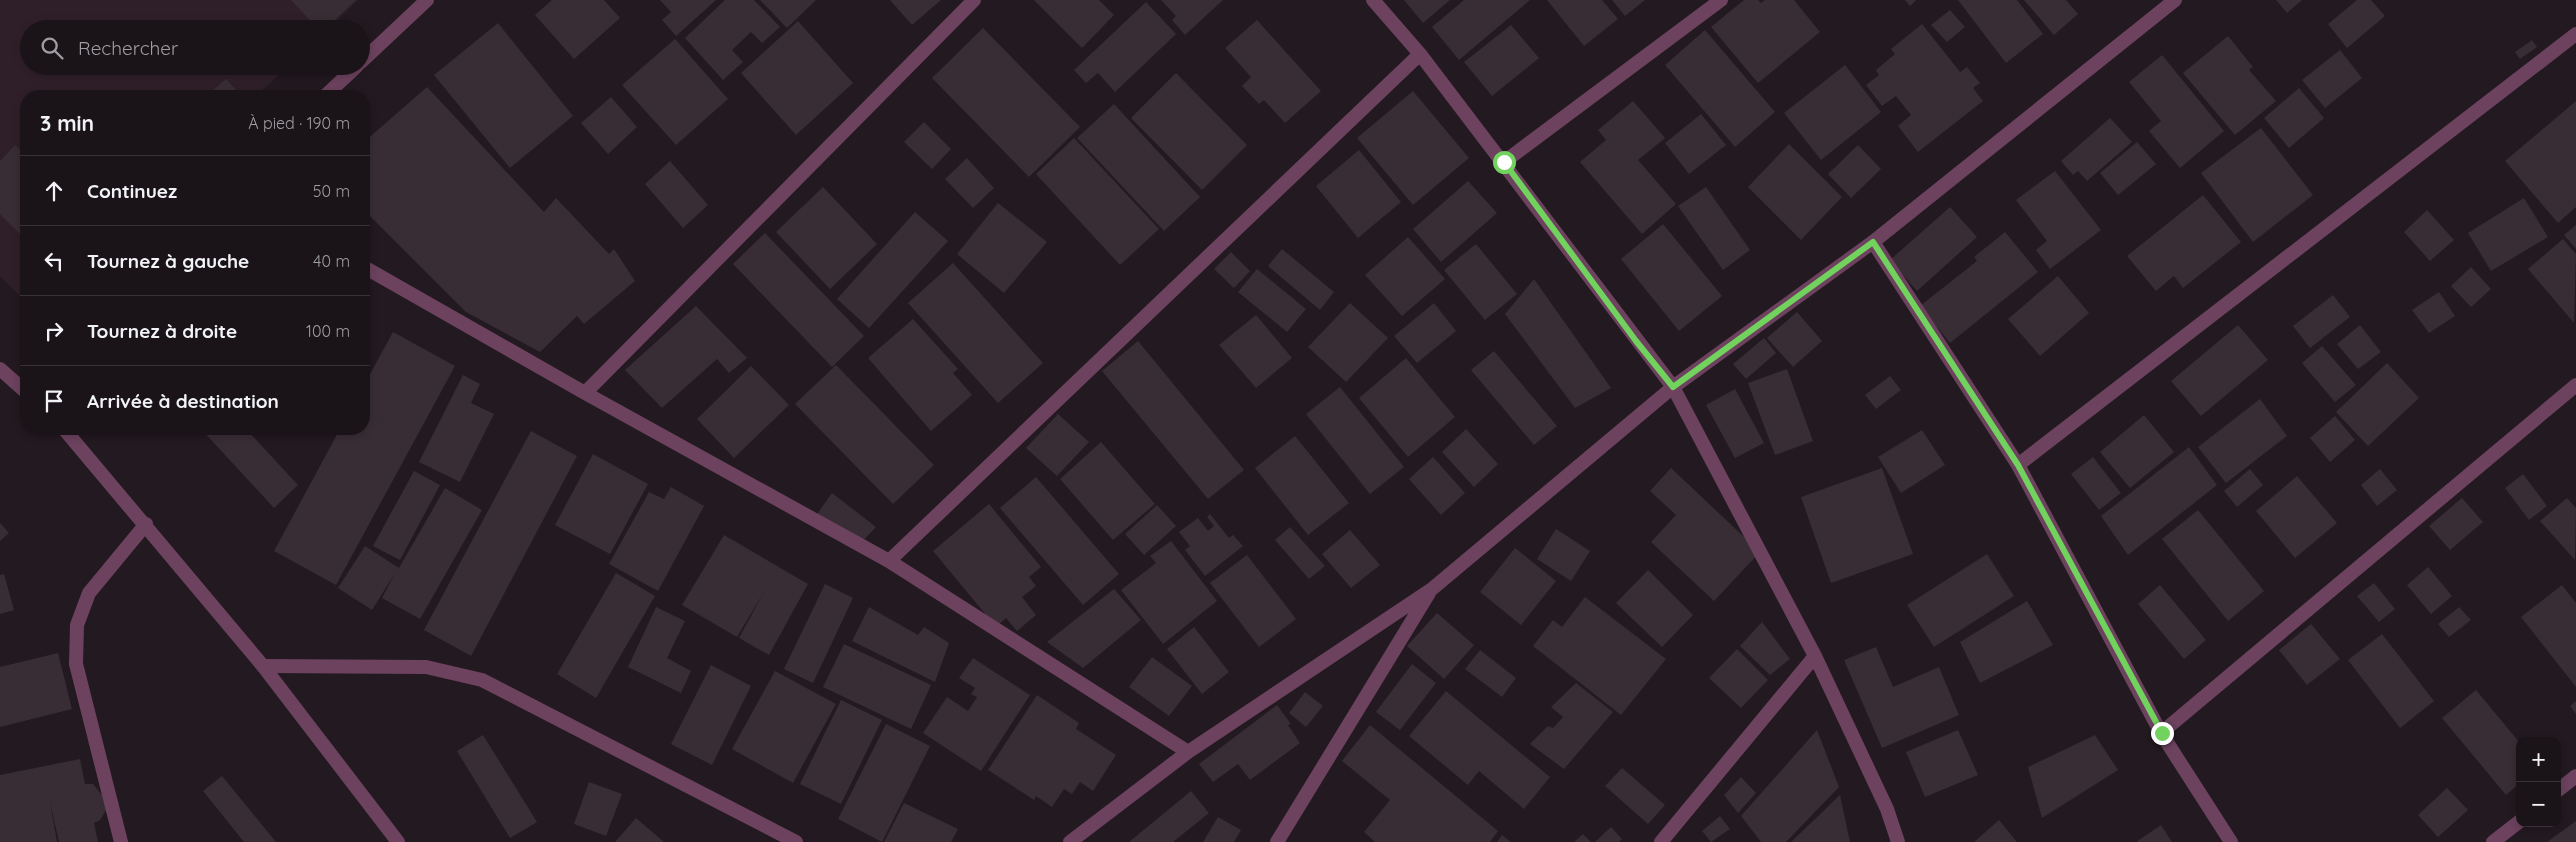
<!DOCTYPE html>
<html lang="fr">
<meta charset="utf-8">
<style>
body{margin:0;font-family:Quicksand,sans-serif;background:#231c21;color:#f1f3f6}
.controls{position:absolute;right:15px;bottom:15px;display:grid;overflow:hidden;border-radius:10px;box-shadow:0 2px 8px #0003}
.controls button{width:45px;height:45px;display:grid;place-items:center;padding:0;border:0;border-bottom:1px solid #383237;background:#1a1318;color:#f1f3f6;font:25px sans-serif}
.stop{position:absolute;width:15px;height:15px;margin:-11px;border:4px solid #71d35e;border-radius:50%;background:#fff}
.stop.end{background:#71d35e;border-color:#fff;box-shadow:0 1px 5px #0008}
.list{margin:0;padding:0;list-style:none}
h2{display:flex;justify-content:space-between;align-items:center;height:65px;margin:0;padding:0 20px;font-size:21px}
h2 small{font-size:16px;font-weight:400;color:#9f9ea2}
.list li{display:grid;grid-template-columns:32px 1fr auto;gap:15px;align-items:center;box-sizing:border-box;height:70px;padding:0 20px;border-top:1px solid #383237}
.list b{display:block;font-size:19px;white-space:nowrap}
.list em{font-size:16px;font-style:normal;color:#9f9ea2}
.icon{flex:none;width:28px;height:28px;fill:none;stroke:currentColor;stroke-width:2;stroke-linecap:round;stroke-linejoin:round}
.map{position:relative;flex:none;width:2576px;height:842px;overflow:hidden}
.search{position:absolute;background:#1a1318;box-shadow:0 2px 8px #0003;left:20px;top:20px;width:350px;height:55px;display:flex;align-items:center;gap:12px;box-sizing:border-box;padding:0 18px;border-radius:28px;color:#9f9ea2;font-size:19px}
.panel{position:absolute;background:#1a1318;box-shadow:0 2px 8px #0003;left:20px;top:90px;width:350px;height:345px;border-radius:20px}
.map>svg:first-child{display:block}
</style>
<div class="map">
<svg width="2576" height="842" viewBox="0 0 2576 842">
<rect width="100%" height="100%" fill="#231920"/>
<path fill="#2f1f29" d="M0 0H358L328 29H29V66H288L256 96H26V302L0 276Z"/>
<path fill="#382d34" d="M291 0H356L325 29H318Z
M552 0H604L620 18 574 59 535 15Z
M660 0H716L676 36 662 20 671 12Z
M725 0H754L780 27 762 43 751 32 732 50 743 62 723 80 685 38Z
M760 0H816L787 28Z
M890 0H941L912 25Z
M1034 0H1099L1114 15 1082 48Z
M1161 0H1223L1185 35 1172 20 1176 16Z
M1404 0H1450L1423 23Z
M1464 0H1530L1459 60 1432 27Z
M1547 0H1602L1618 19 1584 46Z
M1612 0H1645L1625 16Z
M1744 0H1758L1761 3 1765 0H1794L1820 32 1758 83 1711 27Z
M1905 0H1916L1910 6Z
M1958 0H2017L2043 34 2006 63Z
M2024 0H2066L2078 14 2054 35Z
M2276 0H2302L2287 13Z
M2357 0H2371L2385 16 2347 48 2328 24Z
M1146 2 1176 34 1115 92 1098 73 1086 83 1074 70Z
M1950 10 1965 27 1947 42 1931 25Z
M1257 20 1321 91 1285 123 1264 100 1259 104 1242 86 1251 77 1225 48Z
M798 21 853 83 796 135 741 73Z
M498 23 573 116 510 168 434 75Z
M1922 24 1960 72 1967 67 1980 83 1973 88 1983 101 1918 152 1898 126 1911 115 1896 96 1882 106 1866 85 1879 75 1876 70 1895 54 1891 49Z
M1511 25 1539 58 1492 96 1464 62Z
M983 28 1080 127 1029 177 932 78Z
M1705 30 1775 112 1735 147 1665 65Z
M2228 36 2253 67 2249 70 2276 101 2235 135 2183 73Z
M675 39 728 99 676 145 622 85Z
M2532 40 2537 47 2520 59 2515 52Z
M2340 50 2362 78 2325 108 2302 80Z
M2162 55 2224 131 2180 168 2149 131 2161 121 2129 82Z
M1845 65 1881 112 1821 160 1784 113Z
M1176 73 1247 145 1202 190 1131 118Z
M226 79 242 96H206Z
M427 87 544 212 556 198 609 254 614 249 635 281 584 324 577 316 540 352 466 312 364 210V142Z
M2299 88 2324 118 2289 148 2264 118Z
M1413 91 1469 158 1413 205 1357 138Z
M611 97 637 127 608 154 581 123Z
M1633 101 1665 138 1638 160 1676 204 1642 234 1580 162 1606 140 1598 130Z
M2576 101V207L2558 223 2505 161Z
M1114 104 1200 197 1164 231 1077 138Z
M1701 114 1726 145 1689 174 1665 143Z
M2110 118 2132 142 2087 181 2078 171 2073 175 2061 161Z
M924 122 951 149 932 169 904 142Z
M2261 128 2313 195 2253 242 2201 173Z
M1074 138 1159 229 1120 265 1036 174Z
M2137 142 2156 164 2118 195 2100 173Z
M1789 144 1842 197 1801 240 1748 187Z
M15 145 26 155V240L0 214V161Z
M1858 145 1881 169 1851 198 1828 174Z
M1359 150 1401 202 1358 238 1316 186Z
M967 158 994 188 973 208 945 179Z
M670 161 708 205 683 228 645 184Z
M2055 171 2101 230 2050 269 2036 250 2047 241 2016 200Z
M1468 181 1497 213 1441 262 1413 229Z
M823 187 877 244 830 289 776 232Z
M1706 187 1750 250 1723 270 1678 206Z
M2203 195 2241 242 2183 288 2174 276 2156 291 2127 256Z
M2524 198 2548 237 2491 271 2468 233Z
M998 203 1047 242 1004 293 957 254Z
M1950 207 1977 237 1917 291 1890 260Z
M2427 210 2454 240 2430 261 2404 232Z
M915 212 948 241 869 328 837 299Z
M1663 224 1722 296 1679 331 1621 259Z
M2576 225V249L2564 235Z
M2005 232 2038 272 1950 343 1920 306 1977 261 1974 257Z
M765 233 864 336 832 367 733 264Z
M1408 237 1445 279 1402 316 1365 275Z
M2563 239 2576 254 2574 323 2528 269Z
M1476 244 1517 294 1485 320 1444 270Z
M1282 249 1334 292 1320 310 1268 266Z
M1231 252 1250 271 1234 288 1214 269Z
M953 263 1043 363 998 403 908 303Z
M2471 267 2491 289 2471 307 2451 286Z
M1257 269 1306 309 1287 332 1238 292Z
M2058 276 2089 313 2040 356 2008 319Z
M1534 279 1611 388 1575 408 1505 314Z
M2439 292 2455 316 2429 333 2412 310Z
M2333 295 2350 317 2310 348 2293 326Z
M1350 303 1388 338 1346 382 1308 347Z
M1434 303 1456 331 1417 363 1394 336Z
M696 306 747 358 729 373 717 359 662 408 625 370Z
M1797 312 1822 341 1793 367 1767 338Z
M1256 315 1292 358 1256 388 1219 345Z
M913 319 958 369 953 373 972 395 931 431 868 358Z
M2238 325 2268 360 2201 416 2171 381Z
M2360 325 2381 352 2358 369 2337 344Z
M393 332 455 366 336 585 274 551 340 429H364V385Z
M1764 338 1776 353 1746 379 1733 364Z
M1138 341 1244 470 1208 499 1102 371Z
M2322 346 2356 385 2335 402 2302 363Z
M1494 351 1557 426 1534 445 1471 370Z
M1406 358 1455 417 1408 457 1359 398Z
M2387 363 2419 398 2368 446 2336 412Z
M836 365 934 465 893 504 795 404Z
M751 366 789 405 734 458 697 419Z
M1787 369 1813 441 1775 455 1748 383Z
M463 375 480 384 471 403 494 414 460 482 419 462Z
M1890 376 1901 390 1876 409 1865 395Z
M1340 387 1404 467 1370 494 1306 414Z
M1735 389 1764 443 1735 458 1706 405Z
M2260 399 2287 436 2226 483 2198 447Z
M1058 414 1089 442 1057 476 1026 448Z
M2144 415 2174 452 2130 488 2100 452Z
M2335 416 2355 440 2330 462 2310 438Z
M201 429H246L298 485 274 508Z
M1466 429 1498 464 1474 487 1442 452Z
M1922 430 1945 465 1901 493 1878 457Z
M531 431 577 456 471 656 424 630Z
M1295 436 1349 503 1308 535 1255 468Z
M1101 442 1155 504 1113 540 1060 479Z
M2189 447 2217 485 2128 555 2101 516Z
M593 454 648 484 610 554 555 525Z
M1433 457 1465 493 1441 515 1409 479Z
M2093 457 2121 493 2099 510 2071 474Z
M1671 468 1760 552 1714 601 1651 542 1676 515 1650 491Z
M1882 468 1913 554 1831 583 1801 497Z
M2250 469 2263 485 2237 507 2224 491Z
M2380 469 2397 490 2377 506 2361 485Z
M414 471 440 485 400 560 373 546Z
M2523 474 2547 506 2529 520 2505 488Z
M2297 476 2337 523 2295 558 2256 511Z
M1036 477 1119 574 1083 605 1000 508Z
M671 487 704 506 658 591 609 564 649 492 664 499Z
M445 488 482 510 420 619 382 598 395 573 372 610 338 588 365 546 399 568Z
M832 493 876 527 861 543 815 517Z
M2462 498 2483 522 2450 550 2429 526Z
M2567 498 2576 508 2575 560 2540 521Z
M989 504 1041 567 1029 577 1036 586 1022 597 1036 615 1017 631 1006 618 996 627 933 551Z
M1157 505 1176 526 1144 555 1125 534Z
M2198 510 2264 591 2228 621 2162 539Z
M1210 514 1229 538 1233 535 1243 546 1205 576 1185 550 1190 546 1179 532 1198 518 1208 531 1214 526 1207 517Z
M0 523 9 533 0 541Z
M1290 527 1325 566 1309 579 1275 540Z
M1556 529 1590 551 1571 581 1537 559Z
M1350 530 1380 565 1351 588 1322 554Z
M724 535 808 584 769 655 739 638 765 590 737 637 682 605Z
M1171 541 1217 601 1163 644 1121 590 1156 563 1150 556Z
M1515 548 1556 581 1521 625 1480 592Z
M1987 554 2014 596 1934 647 1907 605Z
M1247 555 1296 619 1259 647 1210 583Z
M2428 567 2452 596 2431 614 2407 585Z
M1648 570 1693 615 1662 647 1616 603Z
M616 573 655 596 596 698 557 674Z
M4 574 14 610 0 614V575Z
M2374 583 2395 609 2379 622 2357 596Z
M825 584 853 598 813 683 784 669Z
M2160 585 2206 640 2184 659 2138 604Z
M2562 585 2576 603V687L2521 617Z
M1114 589 1141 620 1083 668 1047 642Z
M1585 597 1666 659 1621 715 1533 646 1553 620 1562 627Z
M2027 601 2053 645 1980 683 1960 642Z
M656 607 685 621 667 658 691 671 681 693 628 667Z
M869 607 918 635 924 627 949 643 935 682 852 641Z
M2459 607 2471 620 2449 637 2438 624Z
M1437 613 1474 645 1444 679 1407 646Z
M1762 622 1790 659 1770 675 1740 646Z
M2311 624 2340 659 2307 685 2279 650Z
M1194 627 1229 672 1202 694 1167 649Z
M2382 634 2434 701 2400 728 2348 660Z
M844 644 931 685 911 729 823 687Z
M1876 647 1893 687 1939 667 1959 715 1882 748 1844 660Z
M1737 649 1768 680 1741 708 1709 678Z
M1480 650 1516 678 1502 697 1465 669Z
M58 653 72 709 0 727V667Z
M1152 657 1192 686 1169 716 1129 687Z
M973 658 1030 695 981 771 923 733 947 697 968 711 977 697 971 694 975 688 959 678Z
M1412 664 1436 683 1400 730 1376 712Z
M711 665 751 686 712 765 671 744Z
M775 671 836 704 793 783 732 749Z
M1576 683 1613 712 1564 769 1530 744 1548 726 1553 728 1563 717 1551 707Z
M2476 690 2520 743V783L2506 795 2442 718Z
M1446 691 1550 777 1524 809 1479 771 1468 785 1409 736Z
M1305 692 1323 706 1306 727 1289 713Z
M1037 695 1079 723 1076 729 1116 755 1093 791 1080 782 1072 794 1064 789 1052 807 1036 796 1034 800 988 770Z
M841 700 882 720 841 804 800 784Z
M2576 701V714L2570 706Z
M1277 705 1291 724 1288 725 1300 743 1250 780 1238 764 1213 782 1199 764Z
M886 724 930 746 882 842 838 819Z
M1370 725 1498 831 1490 842H1375L1364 832 1390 800 1342 761Z
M1817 730 1839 787 1786 842H1761L1741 816Z
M1958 730 1978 775 1925 797 1906 752Z
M483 735 537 822 510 838 457 751Z
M2095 735 2118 770 2042 818 2028 767Z
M80 759 85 784H93L106 800V810L100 820 94 823 98 842H59L50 802 57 842H0V775Z
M1622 768 1665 805 1648 824 1605 786Z
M222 776 276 842H244L203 791Z
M1741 777 1756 793 1738 813 1724 795Z
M589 782 622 794 606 836 574 824Z
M2447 788 2468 810 2438 837 2418 815Z
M1191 791 1209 813 1173 842H1129Z
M1840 795 1850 842H1791Z
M904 803 958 829 951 842H884Z
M1720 816 1730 829 1711 842 1702 831Z
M1218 817 1241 830 1234 842H1203Z
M636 818 664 842H615Z
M1999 820 2017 842H1974Z
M2576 821V842H2547Z
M2161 825 2172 842H2136Z
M1611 827 1622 839 1619 842H1595Z
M1583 834 1591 842H1574Z
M1502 835 1511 842H1497Z"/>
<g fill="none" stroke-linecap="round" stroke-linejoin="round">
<path stroke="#6c425e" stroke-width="14" d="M1373 0 1420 54 1673 387 1815 656 1887 809 1898 842
M361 62 427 0
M325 96 357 66
M1504 162 1721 0
M1873 242 2018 465 2161 733 2231 842
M364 267 585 393 889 561 1188 752
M585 393 974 0
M2018 465 2576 34
M889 561 1420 54
M263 666 426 667 482 680 796 842
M2161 733 2576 385
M2557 791 2576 776
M121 842 76 664 77 625 89 593 146 524
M1070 842 1188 752 1432 589 1673 387 1873 242 2175 0
M1277 842 1429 593
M1661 842 1815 656
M2493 842 2520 821"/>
<path stroke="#6c425e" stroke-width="14" d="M0 369 26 392
M64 429 263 666 398 842"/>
</g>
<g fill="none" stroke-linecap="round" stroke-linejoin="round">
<path stroke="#71d35e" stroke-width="6" d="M1504 162 1636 341 1673 387 1873 242 2018 465 2162 733"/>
</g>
</svg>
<div class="controls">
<button>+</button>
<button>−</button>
</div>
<div class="stop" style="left:1504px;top:162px"></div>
<div class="stop end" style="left:2162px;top:733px"></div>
<div class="search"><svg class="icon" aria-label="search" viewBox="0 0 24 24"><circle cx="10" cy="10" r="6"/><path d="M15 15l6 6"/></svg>Rechercher</div>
<section class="panel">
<h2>3 min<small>À pied · 190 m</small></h2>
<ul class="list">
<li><svg class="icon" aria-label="ahead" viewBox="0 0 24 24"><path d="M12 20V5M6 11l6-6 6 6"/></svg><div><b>Continuez</b></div><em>50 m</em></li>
<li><svg class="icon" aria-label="left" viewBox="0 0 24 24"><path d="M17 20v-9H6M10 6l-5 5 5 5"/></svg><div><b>Tournez à gauche</b></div><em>40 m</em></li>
<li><svg class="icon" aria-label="right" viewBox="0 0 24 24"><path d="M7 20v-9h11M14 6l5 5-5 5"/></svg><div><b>Tournez à droite</b></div><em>100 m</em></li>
<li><svg class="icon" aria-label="arrive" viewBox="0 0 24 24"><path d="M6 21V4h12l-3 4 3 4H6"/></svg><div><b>Arrivée à destination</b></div></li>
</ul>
</section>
</div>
